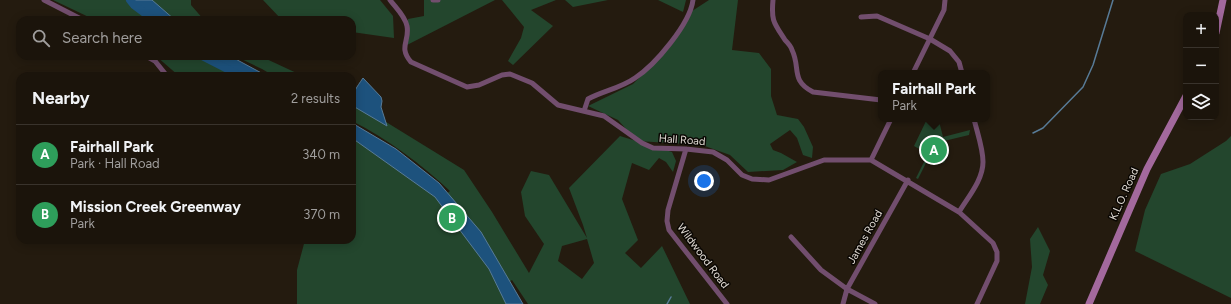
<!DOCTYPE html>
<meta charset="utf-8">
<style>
body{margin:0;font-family:Figtree,sans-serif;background:#241d14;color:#f1f3f6}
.controls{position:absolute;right:12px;top:12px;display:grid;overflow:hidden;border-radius:8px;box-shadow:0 2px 10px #0003}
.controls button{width:36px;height:36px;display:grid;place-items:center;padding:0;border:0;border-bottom:1px solid #39332c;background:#1b140b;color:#f1f3f6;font:20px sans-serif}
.you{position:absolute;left:704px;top:181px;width:14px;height:14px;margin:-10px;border:3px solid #fff;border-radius:50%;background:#1a73e8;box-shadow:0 0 0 6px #1a73e833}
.badge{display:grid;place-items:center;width:26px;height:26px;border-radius:50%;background:#d49cfb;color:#fff;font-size:13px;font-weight:700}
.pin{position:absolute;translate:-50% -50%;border:2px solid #fff;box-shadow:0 1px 4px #0006}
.popup{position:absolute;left:878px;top:70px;width:112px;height:52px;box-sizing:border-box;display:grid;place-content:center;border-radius:8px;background:#1b140b;filter:drop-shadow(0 1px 3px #0005);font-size:13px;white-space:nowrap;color:#a09e9d}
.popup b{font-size:15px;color:#f1f3f6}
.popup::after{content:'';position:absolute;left:50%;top:100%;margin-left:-8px;border:8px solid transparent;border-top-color:#1b140b}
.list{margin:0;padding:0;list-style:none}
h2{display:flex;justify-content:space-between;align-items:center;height:52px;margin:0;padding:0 16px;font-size:17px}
h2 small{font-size:13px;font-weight:400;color:#a09e9d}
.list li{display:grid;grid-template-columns:26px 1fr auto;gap:12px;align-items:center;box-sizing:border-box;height:60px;padding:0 16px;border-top:1px solid #39332c}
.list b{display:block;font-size:15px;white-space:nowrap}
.list p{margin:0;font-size:13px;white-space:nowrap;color:#a09e9d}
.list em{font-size:13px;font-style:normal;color:#a09e9d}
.icon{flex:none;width:22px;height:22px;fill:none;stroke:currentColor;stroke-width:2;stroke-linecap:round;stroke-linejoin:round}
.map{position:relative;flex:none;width:1231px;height:304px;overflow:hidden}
.search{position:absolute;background:#1b140b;box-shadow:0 2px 10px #0003;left:16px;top:16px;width:340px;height:44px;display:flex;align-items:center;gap:10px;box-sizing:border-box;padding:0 14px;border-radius:12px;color:#a09e9d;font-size:15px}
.panel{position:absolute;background:#1b140b;box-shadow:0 2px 10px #0003;left:16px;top:72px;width:340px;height:172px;border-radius:12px}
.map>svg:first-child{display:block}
</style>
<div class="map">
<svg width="1231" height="304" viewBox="0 0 1231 304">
<rect width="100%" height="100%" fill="#241b0f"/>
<path fill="#23462d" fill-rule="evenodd" d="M53 0H145L170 20H95Z
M151 0H191V5L204 20H174Z
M263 0H380L393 16 394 38 352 32V20H282Z
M424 0H495L407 45 408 19 424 16Z
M502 0H556L531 10 553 26 513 65 508 61 521 38 524 27Z
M565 0H608L573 7Z
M658 0H686L683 12Z
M709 0H738L732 50 759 53 771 69V96L777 115 798 119 804 127 813 147 812 158 803 155 797 138 790 130 770 144 773 150 781 153 797 162 783 170 748 172 730 155 702 145 637 141 618 120 588 106 633 84 672 45 689 13Z
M156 56H224L259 76H179Z
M235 56H260L303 76H274L262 69Z
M352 101 464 170 492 212 529 273 544 244 525 216 521 192 531 171 549 175 587 238 583 225 569 188 620 136 672 152 676 161 673 172 666 162 659 158 649 170 632 163 622 199 638 240 625 253 641 268 662 246 690 304H528L512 280 509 282 520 304H297V270L305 240H352V128L446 194 450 191C421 164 388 139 352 121ZM587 239 594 263 582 279 558 261 562 246Z
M927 119H934L939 121 943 137 970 130 969 135 944 141 948 155 944 163 930 155 918 179 916 178 928 154 914 146Z
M1231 136V298L1135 251 1145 210 1161 174 1190 164 1226 141Z
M1038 227 1050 251 1043 275 1048 285 1040 304H1025L1032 267 1030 239Z"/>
<path fill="#1d527d" stroke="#587b97" d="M131 0H152L175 20H156Z
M207 56H230L267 76H239Z
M363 78 381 97 382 101 381 107 387 126 353 106C350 95 357 87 363 78Z
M352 123 396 149 439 183 481 232 523 304H506L489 269 435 197 352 138Z"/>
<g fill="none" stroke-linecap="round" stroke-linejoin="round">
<path stroke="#587b97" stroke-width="1.5" d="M1033 133 1043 128 1083 87 1093 65 1113 0
M667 304 671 297"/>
<path stroke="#1d527d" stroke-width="8" d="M130 0 134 5 154 20
M202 56 241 76"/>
<path stroke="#724e6e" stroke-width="5" d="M44 0 83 20
M390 0C396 8 405 16 407 26 410 41 398 47 411 62L467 87 479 85 502 75 510 74 532 83 558 105 604 116 642 143 653 148 686 149 713 152 727 160 742 175 752 179 769 180 824 160H871L959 212 993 243 997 252V261L977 304
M433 0H438
M773 0C771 21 774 23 785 40 788 43 791 46 792 50 801 68 790 80 813 92L881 100
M861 17 877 16 930 39 950 51 959 62 962 73
M146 56 155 61 167 76
M913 73 944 10 945 0
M584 111 588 99C603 91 621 88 635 78 655 65 690 24 693 0
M686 149 668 210 667 221 669 230 727 304
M871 160 891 119
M959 212C968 197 983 180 983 162 983 148 977 132 974 119
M791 237 821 270 847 289 875 304
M843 304 847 289 908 180"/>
<path stroke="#a3699d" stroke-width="7" d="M1216 33 1223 0
M1089 304 1147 169 1186 96"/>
</g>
<g text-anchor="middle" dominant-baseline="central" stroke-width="3" stroke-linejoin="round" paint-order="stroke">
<g font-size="11" fill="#e1dbd4" stroke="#0a0703">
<text transform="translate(682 140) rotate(4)">Hall Road</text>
<text transform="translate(1124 194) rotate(-66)">K.L.O. Road</text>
<text transform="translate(865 237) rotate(-61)">James Road</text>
<text transform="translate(703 256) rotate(53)">Wildwood Road</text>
</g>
</g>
</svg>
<div class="controls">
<button>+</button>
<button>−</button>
<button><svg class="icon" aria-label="layers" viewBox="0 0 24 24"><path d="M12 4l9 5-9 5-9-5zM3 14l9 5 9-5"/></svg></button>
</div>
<div class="you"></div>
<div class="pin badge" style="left:934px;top:150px;background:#2e9e5b">A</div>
<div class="popup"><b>Fairhall Park</b>Park</div>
<div class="pin badge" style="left:452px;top:218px;background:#2e9e5b">B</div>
<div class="search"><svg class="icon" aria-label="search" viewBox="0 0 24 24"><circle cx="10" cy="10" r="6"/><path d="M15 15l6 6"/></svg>Search here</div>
<section class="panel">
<h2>Nearby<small>2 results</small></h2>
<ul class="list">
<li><span class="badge" style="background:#2e9e5b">A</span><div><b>Fairhall Park</b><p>Park · Hall Road</p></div><em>340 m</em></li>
<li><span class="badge" style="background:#2e9e5b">B</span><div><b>Mission Creek Greenway</b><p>Park</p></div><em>370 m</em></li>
</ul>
</section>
</div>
